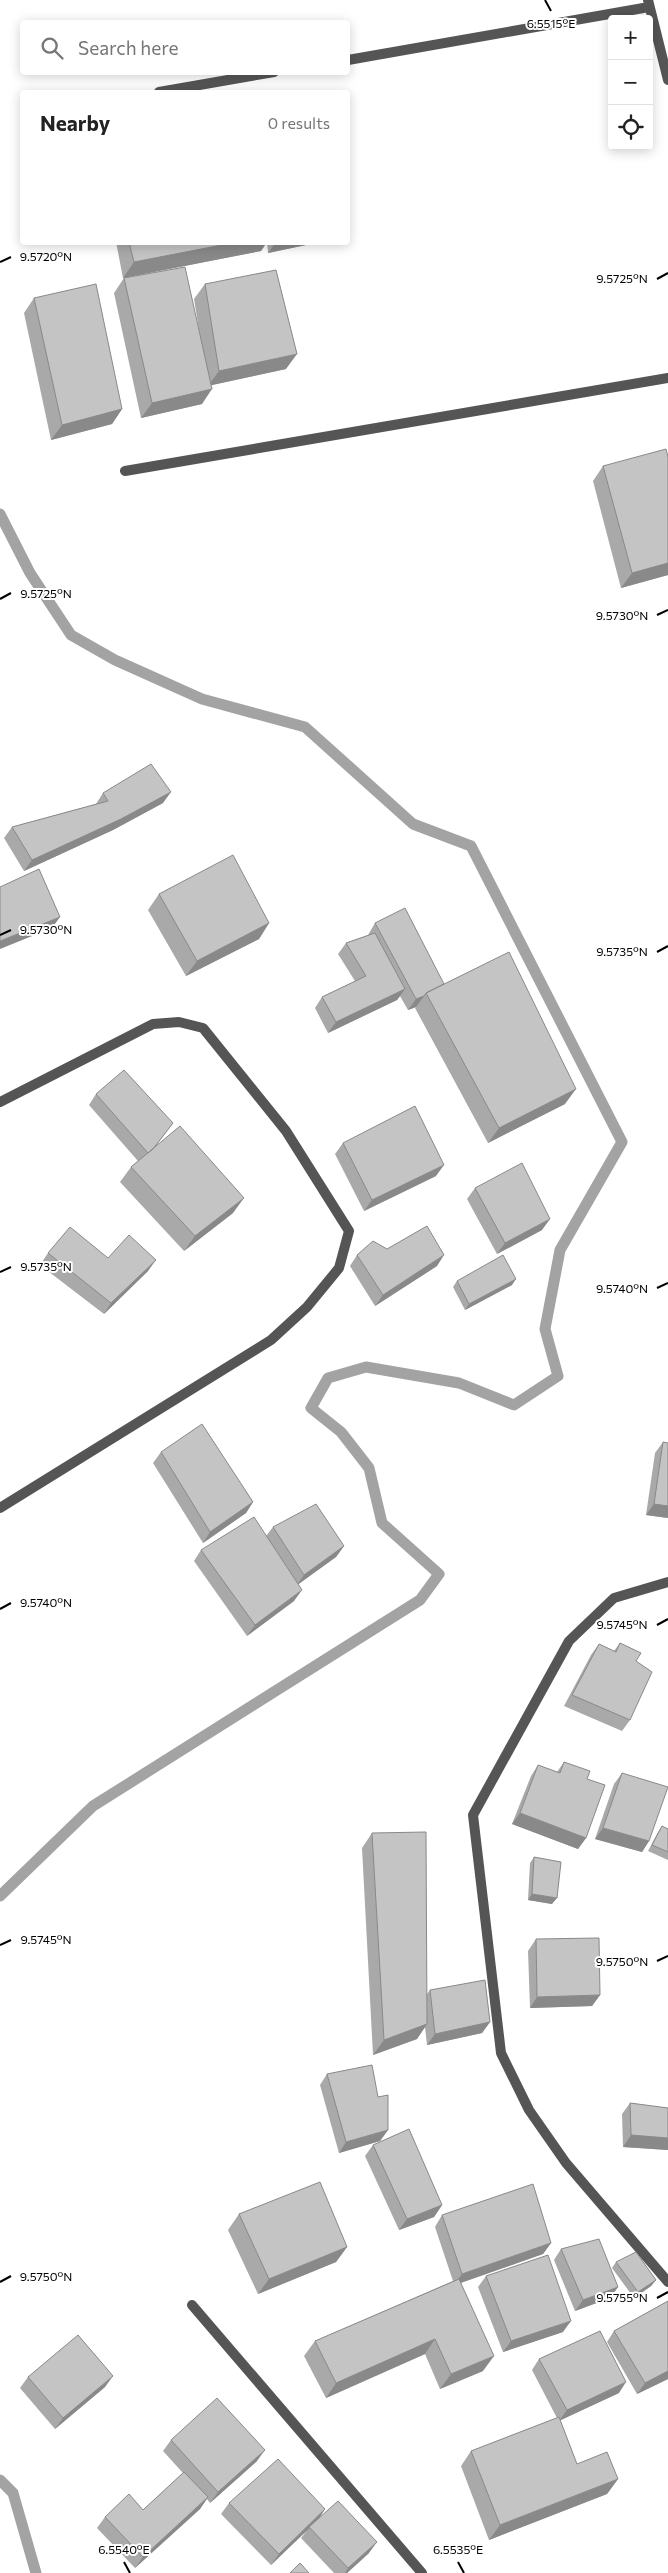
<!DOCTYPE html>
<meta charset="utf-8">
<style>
body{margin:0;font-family:Commissioner,sans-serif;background:#f2f2f2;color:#222}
.controls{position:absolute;right:15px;top:15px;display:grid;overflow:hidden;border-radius:5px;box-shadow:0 2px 12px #0003}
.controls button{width:45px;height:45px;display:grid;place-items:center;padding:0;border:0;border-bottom:1px solid #e0e0e0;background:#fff;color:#222;font:25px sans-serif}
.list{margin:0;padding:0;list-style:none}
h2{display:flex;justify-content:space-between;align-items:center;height:65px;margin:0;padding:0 20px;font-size:21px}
h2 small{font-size:16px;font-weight:400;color:#767676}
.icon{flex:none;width:28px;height:28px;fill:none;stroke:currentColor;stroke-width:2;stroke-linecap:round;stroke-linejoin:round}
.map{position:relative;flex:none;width:668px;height:2573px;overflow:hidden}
.search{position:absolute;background:#fff;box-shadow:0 2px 12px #0003;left:20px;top:20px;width:330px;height:55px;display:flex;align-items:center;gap:12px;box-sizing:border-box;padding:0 18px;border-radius:5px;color:#767676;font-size:19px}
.panel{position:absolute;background:#fff;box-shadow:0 2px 12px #0003;left:20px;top:90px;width:330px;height:155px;border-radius:5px}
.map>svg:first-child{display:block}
</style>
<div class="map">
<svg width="668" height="2573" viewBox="0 0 668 2573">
<rect width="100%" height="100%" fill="#fff"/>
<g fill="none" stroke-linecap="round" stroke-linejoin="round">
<path stroke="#a3a3a3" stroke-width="11" d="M0 514 30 573 71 635 115 660 202 699 305 727 413 824 471 846 622 1142 560 1250 545 1329 558 1376 514 1405 459 1383 366 1367 328 1378 311 1408 341 1432 369 1468 382 1523 439 1574 420 1600 93 1806 0 1896
M0 2480 13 2493 36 2573"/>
<path stroke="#555" stroke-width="10" d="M648 0 668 80
M348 60 649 7
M159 92 274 72
M125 471 668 378
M0 1102 153 1024 179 1022 203 1028 286 1131 349 1231 339 1268 307 1307 271 1340 0 1508
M668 1582 614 1598 569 1641 473 1815 501 2053 529 2110 566 2163 668 2282
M192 2305 422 2573"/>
</g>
<path fill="#a9a9a9" d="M116 242H267L261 251 123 278Z
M267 242H320L268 253Z
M124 278 200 336 194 299 205 284 286 369 211 385 202 404 141 418 114 293Z
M34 298 122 409 112 424 51 440 24 313Z
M668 457V575L621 588 593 481 603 466Z
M103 793 163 803 113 830 24 871 4 838 12 827 96 804Z
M159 894 269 923 259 939 186 976 148 910Z
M375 923 444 984 565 1104 488 1143 415 1008 416 1007 408 1010 400 996 397 1000 328 1033 315 1008 322 997 355 981 338 954 346 943 368 935Z
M96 1094 173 1123 155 1147 233 1213 184 1251 120 1182 131 1167 138 1161 89 1105Z
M343 1143 436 1176 364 1211 335 1154Z
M475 1188 542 1230 497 1254 467 1199Z
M387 1249 437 1266 375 1306 350 1266 357 1255Z
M48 1253 108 1258 148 1271 104 1314 40 1265Z
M457 1281 512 1285 465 1310 453 1287Z
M663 1442 668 1443V1518L646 1515 655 1453Z
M161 1452 253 1502 246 1513 203 1543 153 1463Z
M273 1527 344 1546 336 1557 298 1584 294 1601 247 1636 194 1561 201 1550 266 1536Z
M620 1643 636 1661 630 1720 622 1731 564 1706 591 1655 599 1644 614 1651Z
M564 1762 587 1779 586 1838 578 1849 512 1824 531 1776 538 1765 557 1772Z
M622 1773 649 1841 642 1852 595 1839 614 1784Z
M662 1826 668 1829V1860L648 1851 658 1832Z
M372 1833 427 1994 430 1990 490 2022 482 2033 427 2045 425 2027 417 2039 373 2055 362 1848Z
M534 1857 552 1904 528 1900 530 1863Z
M536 1939 600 1995 592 2006 530 2008 528 1951Z
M327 2074 378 2097 388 2130 380 2141 339 2153 320 2085Z
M630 2103 668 2108V2150L623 2147 622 2114Z
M373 2145 442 2205 434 2217 399 2230 365 2156Z
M239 2214 347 2247 336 2262 258 2294 228 2230Z
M442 2215 551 2243 543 2254 461 2283 483 2371 440 2389 425 2354 326 2398 304 2356 315 2341 453 2281 435 2227Z
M561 2249 618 2287 610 2298 575 2311 554 2260Z
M616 2262 656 2280 651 2286 634 2298 612 2268Z
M486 2276 563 2332 503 2352 478 2287Z
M668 2301V2379L637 2394 607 2342 614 2331Z
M539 2359 619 2393 560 2420 577 2464 618 2479 607 2494 489 2540 461 2466 471 2451 557 2418 532 2370Z
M28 2377 105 2387 55 2429 20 2388Z
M171 2440 257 2461 210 2503 207 2499 200 2509 135 2568 97 2528 105 2517 143 2510 183 2473 163 2451Z
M229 2503 325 2509 318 2520 369 2553 347 2573H334L301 2538 308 2529 271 2565 221 2514Z"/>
<path fill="#898989" d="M237 242H267L261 251 123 278 134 262Z
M276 242H320L268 253Z
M297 354 286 369 208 386 219 371Z
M212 389 202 404 141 418 152 403Z
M122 409 112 424 51 440 62 425Z
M668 563V575L621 588 632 573Z
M171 792 163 803 113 830 24 871 32 860Z
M60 917 52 928 0 949V941Z
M269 923 259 939 186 976 197 961Z
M405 989 397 1000 328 1033 336 1022Z
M424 996 416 1007 408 1010 416 999Z
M576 1089 565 1104 488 1143 499 1128Z
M444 1165 436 1176 364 1211 372 1200Z
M244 1198 233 1213 184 1251 195 1236Z
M550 1219 542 1230 497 1254 505 1243Z
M444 1255 437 1266 375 1306 383 1295Z
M156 1260 148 1271 104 1314 111 1303Z
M516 1279 512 1285 465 1310 469 1304Z
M253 1502 246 1513 203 1543 210 1532Z
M654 1504 668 1506V1518L646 1515Z
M344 1546 336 1557 296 1586 304 1575Z
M302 1590 294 1601 247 1636 255 1625Z
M520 1813 586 1838 578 1849 512 1824Z
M603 1828 649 1841 642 1852 595 1839Z
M532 1894 557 1898 552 1904 528 1900Z
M600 1995 592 2006 530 2008 537 1997Z
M490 2022 482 2033 427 2045 435 2034Z
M427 2024 417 2039 373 2055 384 2040Z
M388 2130 380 2141 339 2153 346 2142Z
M631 2135 668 2138V2150L623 2147Z
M442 2205 434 2217 399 2230 407 2219Z
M551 2243 543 2254 454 2285 462 2274Z
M347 2247 336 2262 258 2294 269 2279Z
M656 2280 651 2286 634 2298 638 2292Z
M618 2287 610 2298 575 2311 583 2300Z
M571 2321 563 2332 503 2352 511 2341Z
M435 2339 425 2354 326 2398 336 2383Z
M494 2356 483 2371 440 2389 451 2374Z
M668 2371V2379L637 2394 645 2383Z
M113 2376 105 2387 55 2429 63 2418Z
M626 2382 619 2393 559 2421 567 2410Z
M265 2450 257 2461 210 2503 218 2492Z
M618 2479 607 2494 489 2540 500 2525Z
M208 2497 200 2509 135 2568 143 2557Z
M325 2509 318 2520 271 2565 279 2554Z
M377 2542 369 2553 347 2573H345L348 2568Z"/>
<path fill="#c4c4c4" stroke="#898989" d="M129 242H237L134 262Z
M185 267 212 389 152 403 124 278Z
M276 270 297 354 219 371 205 284Z
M96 284 122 409 62 425 34 298Z
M666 449 668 457V563L632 573 603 466Z
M151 764 171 792 121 819 32 860 12 827 108 801 103 793Z
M233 855 269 923 197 961 159 894Z
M39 869 60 917 0 941V887Z
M405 908 444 984 426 993 424 996 416 999 375 923Z
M375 933 405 989 336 1022 322 997 366 976 346 943Z
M509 952 576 1089 499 1128 426 993Z
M124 1070 173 1123 153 1149 148 1153 96 1094Z
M415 1106 444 1165 372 1200 343 1143Z
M180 1126 244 1198 195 1236 131 1167Z
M522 1163 550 1219 505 1243 475 1188Z
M427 1226 444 1255 383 1295 357 1255 373 1241 387 1249Z
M70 1227 108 1258 129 1235 156 1260 111 1303 48 1253Z
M503 1255 516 1279 469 1304 457 1281Z
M202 1424 253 1502 210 1532 161 1452Z
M663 1442 668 1443V1506L654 1504Z
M316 1504 344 1546 304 1575 273 1527Z
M254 1517 302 1590 255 1625 201 1550Z
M620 1643 641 1653 636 1661 652 1672 630 1720 572 1695 599 1644 616 1652Z
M564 1762 590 1771 587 1779 605 1785 586 1838 520 1813 538 1765 560 1773Z
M622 1773 668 1787 649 1841 603 1828Z
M662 1826 668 1829V1852L652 1845Z
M426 1832 427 2024 384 2040 372 1833Z
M534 1857 561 1862 557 1898 532 1894Z
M599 1938 600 1995 537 1997 536 1939Z
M485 1980 490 2022 435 2034 430 1990Z
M372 2065 378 2097 388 2095V2130L346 2142 327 2074Z
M630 2103 668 2108V2138L631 2135Z
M409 2129 442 2205 407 2219 373 2145Z
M320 2182 347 2247 269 2279 239 2214Z
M533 2184 551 2243 462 2274 442 2215Z
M599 2239 618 2287 583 2300 561 2249Z
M636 2252 656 2280 638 2292 616 2262Z
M548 2255 571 2321 511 2341 486 2276Z
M459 2279 494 2356 451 2374 435 2339 336 2383 315 2341Z
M668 2301V2371L645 2383 614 2331Z
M600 2331 626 2382 567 2410 539 2359Z
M78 2335 113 2376 63 2418 28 2377Z
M217 2398 265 2450 218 2492 171 2440Z
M559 2417 577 2464 607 2452 618 2479 500 2525 471 2451Z
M278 2459 325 2509 279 2554 229 2503Z
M184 2472 208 2497 143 2557 105 2517 129 2494 143 2510Z
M338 2501 377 2542 348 2568 309 2527Z
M300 2563 309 2573H290Z"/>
<path fill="none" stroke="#000" stroke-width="2" d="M545 0 551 11M0 262 11 257M657 279 668 273M0 599 11 593M657 615 668 610M0 935 11 930M657 952 668 946M0 1272 11 1267M657 1288 668 1283M0 1609 11 1603M657 1625 668 1619M0 1945 11 1940M657 1961 668 1956M0 2282 11 2276M657 2298 668 2292M124 2562 130 2573M458 2562 464 2573"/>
<g font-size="12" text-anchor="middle" fill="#000" stroke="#fff" stroke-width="4" stroke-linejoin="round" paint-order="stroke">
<text x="551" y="28">6.5515°E</text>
<text x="46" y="261">9.5720°N</text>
<text x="622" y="283">9.5725°N</text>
<text x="46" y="598">9.5725°N</text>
<text x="622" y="620">9.5730°N</text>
<text x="46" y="934">9.5730°N</text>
<text x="622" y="956">9.5735°N</text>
<text x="46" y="1271">9.5735°N</text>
<text x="622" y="1293">9.5740°N</text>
<text x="46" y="1607">9.5740°N</text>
<text x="622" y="1629">9.5745°N</text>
<text x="46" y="1944">9.5745°N</text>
<text x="622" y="1966">9.5750°N</text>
<text x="46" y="2281">9.5750°N</text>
<text x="622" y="2302">9.5755°N</text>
<text x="124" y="2554">6.5540°E</text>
<text x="458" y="2554">6.5535°E</text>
</g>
</svg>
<div class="controls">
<button>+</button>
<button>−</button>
<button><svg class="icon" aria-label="locate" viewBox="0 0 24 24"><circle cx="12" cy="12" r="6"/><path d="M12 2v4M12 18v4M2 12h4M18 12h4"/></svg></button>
</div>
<div class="search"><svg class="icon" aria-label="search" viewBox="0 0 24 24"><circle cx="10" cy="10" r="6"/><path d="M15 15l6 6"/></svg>Search here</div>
<section class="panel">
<h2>Nearby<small>0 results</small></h2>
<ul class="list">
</ul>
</section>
</div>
